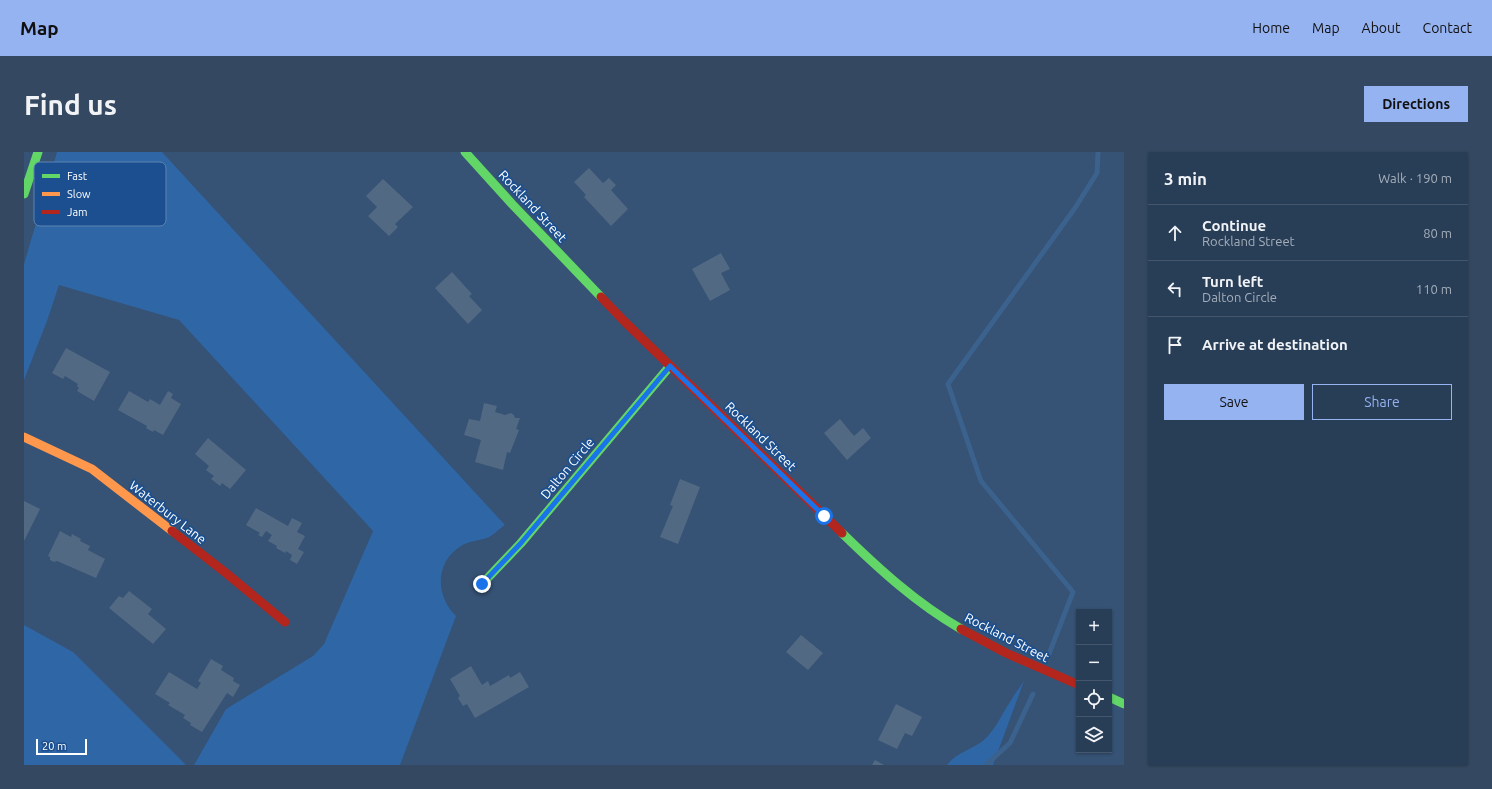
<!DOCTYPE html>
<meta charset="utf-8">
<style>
body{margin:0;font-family:Ubuntu,sans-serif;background:#344961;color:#f1f3f6}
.controls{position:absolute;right:12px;bottom:12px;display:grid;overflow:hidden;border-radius:0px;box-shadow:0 1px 3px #0004}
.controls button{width:36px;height:36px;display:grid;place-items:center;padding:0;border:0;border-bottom:1px solid #44576d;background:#283e57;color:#f1f3f6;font:20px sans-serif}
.scale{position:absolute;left:12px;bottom:10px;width:51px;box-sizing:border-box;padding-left:4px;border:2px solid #fff;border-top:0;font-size:11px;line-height:14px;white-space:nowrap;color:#fff;-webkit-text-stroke:3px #1b4f8f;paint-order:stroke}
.stop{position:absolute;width:12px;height:12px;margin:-9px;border:3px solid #1a73e8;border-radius:50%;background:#fff}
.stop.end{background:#1a73e8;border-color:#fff;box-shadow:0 1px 4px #0008}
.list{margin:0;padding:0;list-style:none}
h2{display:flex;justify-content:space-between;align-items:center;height:52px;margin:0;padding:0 16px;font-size:17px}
h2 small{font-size:13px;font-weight:400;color:#a5aeba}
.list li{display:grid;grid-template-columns:26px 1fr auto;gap:12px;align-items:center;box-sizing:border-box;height:56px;padding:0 16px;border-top:1px solid #44576d}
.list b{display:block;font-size:15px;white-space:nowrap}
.list p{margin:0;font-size:13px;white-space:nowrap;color:#a5aeba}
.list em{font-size:13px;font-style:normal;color:#a5aeba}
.actions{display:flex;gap:8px;padding:12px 16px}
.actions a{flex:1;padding:9px 0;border:1px solid #95b2f1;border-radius:0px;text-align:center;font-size:14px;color:#95b2f1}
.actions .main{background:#95b2f1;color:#111}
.icon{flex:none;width:22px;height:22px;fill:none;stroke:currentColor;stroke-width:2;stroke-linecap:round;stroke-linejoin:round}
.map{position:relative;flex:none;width:1100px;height:613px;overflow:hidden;border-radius:0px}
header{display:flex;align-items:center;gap:24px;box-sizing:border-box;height:56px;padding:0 20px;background:#95b2f1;color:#111}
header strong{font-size:19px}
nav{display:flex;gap:22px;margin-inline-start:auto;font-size:14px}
.intro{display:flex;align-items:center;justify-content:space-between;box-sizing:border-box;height:96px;padding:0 24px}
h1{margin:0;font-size:28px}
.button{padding:10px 18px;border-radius:0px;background:#95b2f1;color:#111;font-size:14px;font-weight:700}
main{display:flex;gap:24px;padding:0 24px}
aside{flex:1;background:#283e57;border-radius:0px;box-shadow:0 1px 3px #0004}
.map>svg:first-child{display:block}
</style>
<header>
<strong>Map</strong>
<nav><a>Home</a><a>Map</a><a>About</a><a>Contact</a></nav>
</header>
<div class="intro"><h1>Find us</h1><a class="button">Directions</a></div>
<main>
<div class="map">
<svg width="1100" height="613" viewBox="0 0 1100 613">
<rect width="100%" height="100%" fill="#365274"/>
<path fill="#2f66a5" d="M33 0H138L481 373C475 377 470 383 463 386 454 389 445 389 437 394 411 410 411 444 432 464L376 613H170L202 557 289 504 300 492 349 379 155 168 35 133 23 169 0 228V112Z
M0 473 49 500 162 613H0Z
M1000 529 969 613H923C932 600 951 597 962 586 972 576 978 562 986 550 990 543 995 536 1000 529Z"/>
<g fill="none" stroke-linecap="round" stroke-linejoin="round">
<path stroke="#3b618d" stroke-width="5" d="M1025 502 1049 440 957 329 924 232 1051 56 1073 21 1074 0
M962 613 986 591 1009 542"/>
</g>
<path fill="#526984" d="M565 16 579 31 585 26 592 33 587 38 604 57 587 74 560 45 562 43 550 30Z
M359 27 389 55 371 72 374 75 365 84 344 64 353 55 342 44Z
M697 101 706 117 697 121 706 138 686 149 668 117Z
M428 120 448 142 445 144 458 158 444 172 411 136Z
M42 196 86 220 70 249 53 239 55 236 53 234 54 232 41 224 39 227 28 221Z
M105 239 124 250 126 247 136 253 144 239 149 242 147 246 157 252 139 283 130 278 129 280 122 276 123 274 94 258Z
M460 251 473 254 471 260 481 263 487 261 490 263 491 266H496L492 277 495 278 486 301 483 300 479 318 451 310 457 288 440 283 445 267 456 269Z
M816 267 830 284 839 276 847 286 823 308 800 281Z
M184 286 222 318 206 337 198 331 196 334 187 327 190 324 182 318 185 314 171 302Z
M656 327 676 335 654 392 636 385 649 354 646 353Z
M0 349 16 357 0 389Z
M232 356 264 374 268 366 278 371 273 380 281 384 274 397 280 400 273 412 266 408 268 403 262 399 261 401 252 396 253 394 244 389 248 383 242 379 238 385 234 383 236 381 222 373Z
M36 379 47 385 48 382 57 387 56 389 66 394 64 398 81 407 72 426 33 409 30 410 26 408V405L24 404Z
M105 439 128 457 124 462 142 477 129 492 85 456 95 444 99 446Z
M777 483 799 501 784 518 762 500Z
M187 507 199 514 197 518 210 526 209 529 216 533 209 545 203 541 178 580 166 573 167 571 159 566 161 563 144 553 146 551 131 542 145 520 173 537 177 531 174 529Z
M447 514 458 533 464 529 466 534 485 523 486 526 496 520 505 535 451 566 443 552 439 554 434 546 436 544 426 527Z
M872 552 898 565 888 584 881 581 873 597 854 588Z
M851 608 860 613H848Z"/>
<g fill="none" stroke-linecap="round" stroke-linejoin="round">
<path stroke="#63d668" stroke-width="9" d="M441 0 488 52 577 145
M0 42 14 0
M818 381C855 417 892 451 937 477
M458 432 497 391 646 214
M1085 545 1100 552"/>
<path stroke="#ff974d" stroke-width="9" d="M0 285 68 317 148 379"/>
<path stroke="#b3261e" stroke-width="9" d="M577 145 600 169 818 381
M148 379 202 421 261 470
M937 477 982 501 1055 533"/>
</g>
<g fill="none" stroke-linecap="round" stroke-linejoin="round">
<path stroke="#1a73e8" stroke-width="5" d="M458 432 497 391 646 214 800 364"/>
</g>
<g text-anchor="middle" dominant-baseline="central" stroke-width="3.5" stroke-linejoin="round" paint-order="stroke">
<g font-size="13" fill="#fff" stroke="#1b4f8f">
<text transform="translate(509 54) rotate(47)">Rockland Street</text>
<text transform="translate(737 284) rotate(44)">Rockland Street</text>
<text transform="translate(543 316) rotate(-50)">Dalton Circle</text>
<text transform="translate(144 360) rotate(38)">Waterbury Lane</text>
<text transform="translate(983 485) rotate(27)">Rockland Street</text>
</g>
</g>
<rect x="10" y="10" width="132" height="64" rx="6" fill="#1b4f8f" stroke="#5f84b1" stroke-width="1"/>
<rect x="18" y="22" width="18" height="4" fill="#63d668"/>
<rect x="18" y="40" width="18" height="4" fill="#ff974d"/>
<rect x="18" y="58" width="18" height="4" fill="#b3261e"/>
<g font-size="11" fill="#fff">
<text x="43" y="28">Fast</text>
<text x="43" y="46">Slow</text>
<text x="43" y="64">Jam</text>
</g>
</svg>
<div class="controls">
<button>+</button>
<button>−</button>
<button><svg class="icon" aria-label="locate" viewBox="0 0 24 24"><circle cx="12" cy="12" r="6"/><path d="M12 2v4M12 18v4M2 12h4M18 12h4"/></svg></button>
<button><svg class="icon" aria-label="layers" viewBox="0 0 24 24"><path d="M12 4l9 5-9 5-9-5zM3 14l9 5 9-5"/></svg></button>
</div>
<div class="scale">20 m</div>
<div class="stop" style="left:800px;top:364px"></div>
<div class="stop end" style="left:458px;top:432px"></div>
</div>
<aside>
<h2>3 min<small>Walk · 190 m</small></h2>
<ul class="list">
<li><svg class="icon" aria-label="ahead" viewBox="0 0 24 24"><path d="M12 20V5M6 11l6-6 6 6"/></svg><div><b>Continue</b><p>Rockland Street</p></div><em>80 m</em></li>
<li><svg class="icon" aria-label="left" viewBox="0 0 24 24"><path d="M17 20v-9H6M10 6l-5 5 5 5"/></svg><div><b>Turn left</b><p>Dalton Circle</p></div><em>110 m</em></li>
<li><svg class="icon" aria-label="arrive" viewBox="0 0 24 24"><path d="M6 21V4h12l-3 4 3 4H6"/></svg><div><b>Arrive at destination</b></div></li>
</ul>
<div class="actions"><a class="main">Save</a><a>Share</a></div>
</aside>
</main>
